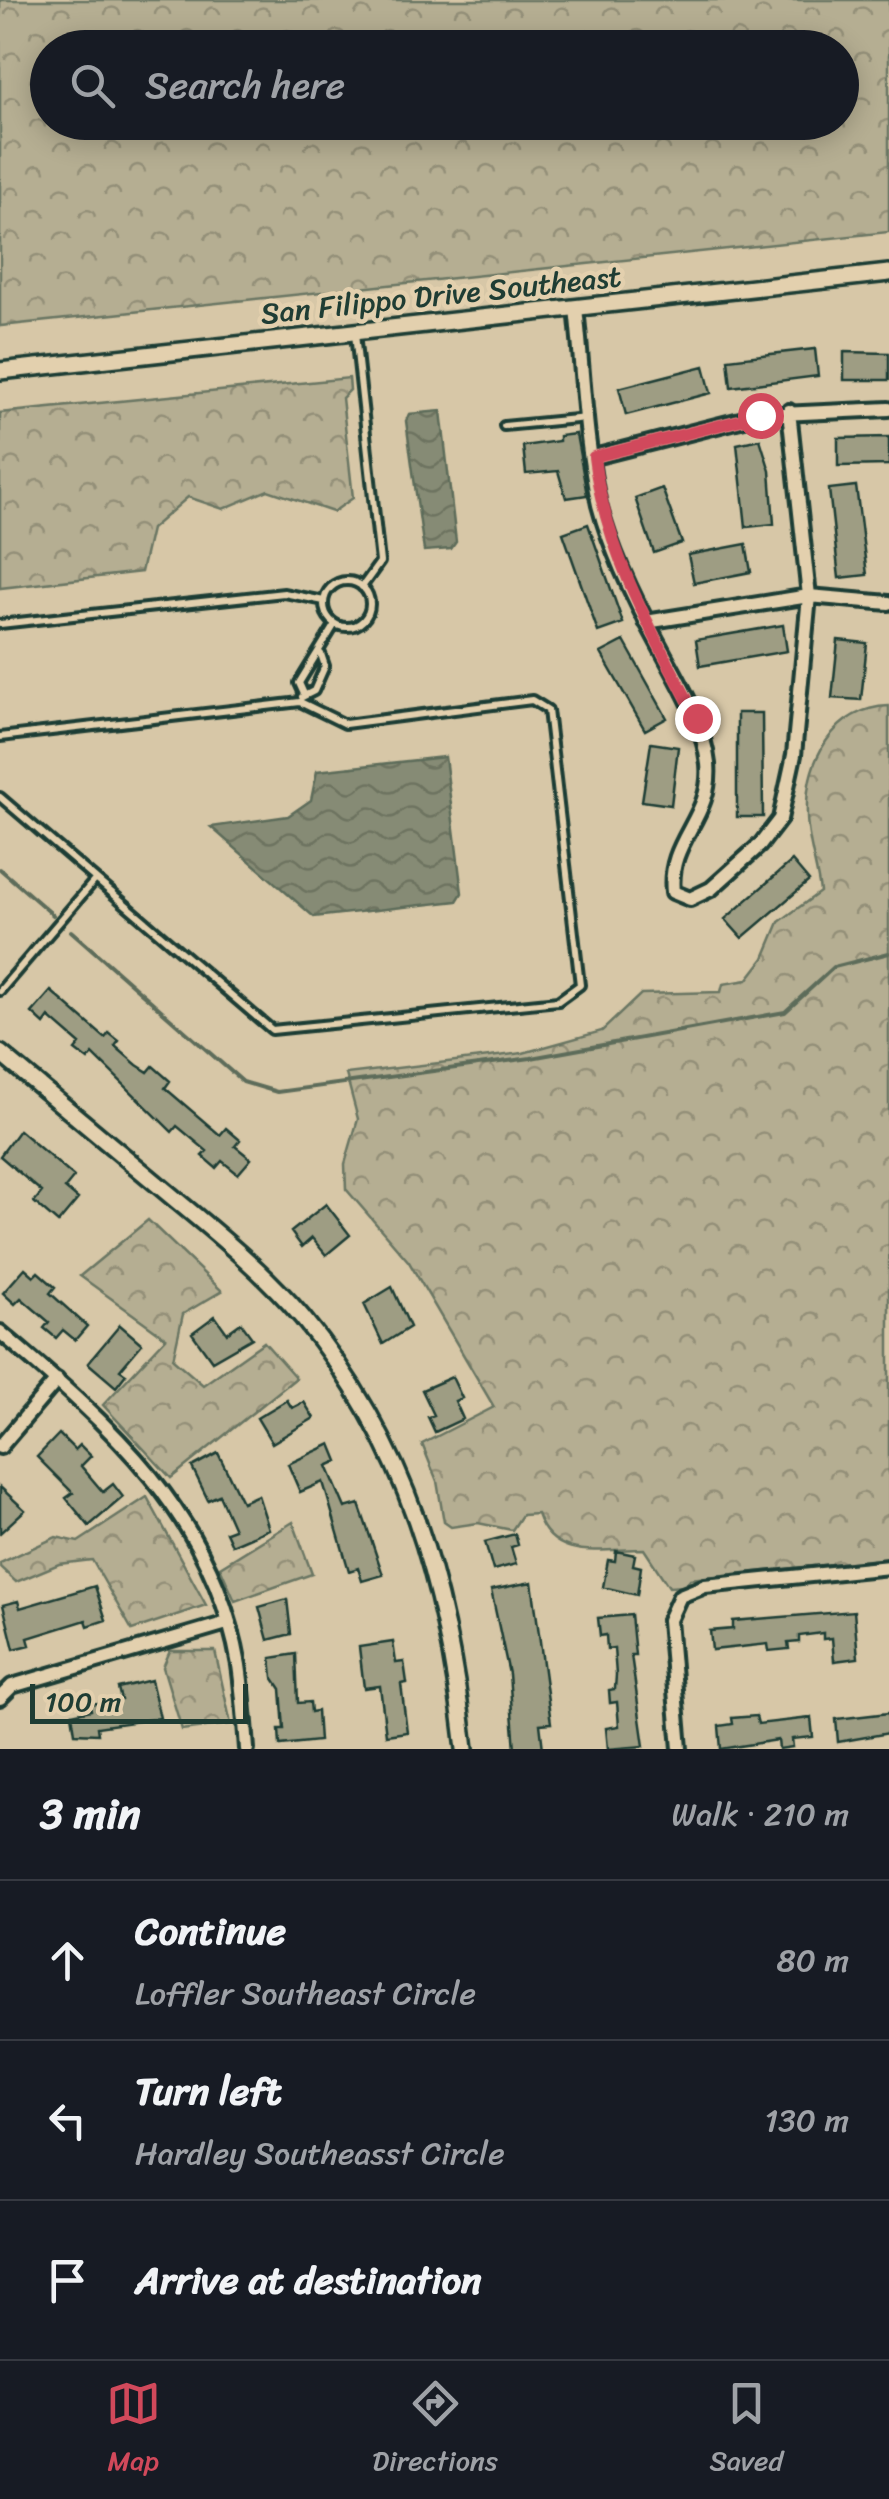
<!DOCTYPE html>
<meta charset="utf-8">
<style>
body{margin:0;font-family:Sriracha,sans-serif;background:#20242c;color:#f1f3f6}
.scale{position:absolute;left:30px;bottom:25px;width:218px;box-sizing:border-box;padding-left:10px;border:5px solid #1f3d34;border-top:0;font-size:28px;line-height:35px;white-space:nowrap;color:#1f3d34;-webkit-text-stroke:8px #e3d0ae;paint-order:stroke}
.stop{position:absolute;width:30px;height:30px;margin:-22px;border:8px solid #d1495b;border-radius:50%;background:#fff}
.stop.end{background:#d1495b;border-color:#fff;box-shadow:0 2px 10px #0008}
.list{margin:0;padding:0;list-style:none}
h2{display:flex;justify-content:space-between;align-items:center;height:130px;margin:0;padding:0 40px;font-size:42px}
h2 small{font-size:32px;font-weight:400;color:#9ea1a6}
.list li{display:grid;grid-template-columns:65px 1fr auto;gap:30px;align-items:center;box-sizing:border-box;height:160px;padding:0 40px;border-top:2px solid #363941}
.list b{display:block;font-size:38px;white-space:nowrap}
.list p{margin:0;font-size:32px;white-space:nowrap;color:#9ea1a6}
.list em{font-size:32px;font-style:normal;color:#9ea1a6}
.icon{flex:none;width:55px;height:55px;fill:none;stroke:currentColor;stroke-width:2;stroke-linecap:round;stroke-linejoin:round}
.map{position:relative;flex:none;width:889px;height:1749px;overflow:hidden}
.search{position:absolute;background:#171b24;box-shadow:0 5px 25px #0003;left:30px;right:30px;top:30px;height:110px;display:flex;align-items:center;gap:25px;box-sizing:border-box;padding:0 35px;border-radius:55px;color:#9ea1a6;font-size:38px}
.sheet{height:610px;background:#171b24}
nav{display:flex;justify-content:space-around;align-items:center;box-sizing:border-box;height:140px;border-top:2px solid #363941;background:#171b24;font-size:28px;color:#9ea1a6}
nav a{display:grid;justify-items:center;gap:5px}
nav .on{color:#d1495b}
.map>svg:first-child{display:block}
</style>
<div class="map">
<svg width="889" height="1749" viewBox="0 0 889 1749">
<defs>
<pattern id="forest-crowns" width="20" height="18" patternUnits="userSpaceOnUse" patternTransform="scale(2.5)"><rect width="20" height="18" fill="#b5ae92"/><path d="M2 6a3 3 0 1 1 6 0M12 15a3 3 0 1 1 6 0" fill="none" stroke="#938f78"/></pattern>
<pattern id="water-waves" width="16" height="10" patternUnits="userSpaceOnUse" patternTransform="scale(2.5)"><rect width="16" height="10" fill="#868b74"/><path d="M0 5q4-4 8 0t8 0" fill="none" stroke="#6d7360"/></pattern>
</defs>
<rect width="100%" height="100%" fill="#d7c7a7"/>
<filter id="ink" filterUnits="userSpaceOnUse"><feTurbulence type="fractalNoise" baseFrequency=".01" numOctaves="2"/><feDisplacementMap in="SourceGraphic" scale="20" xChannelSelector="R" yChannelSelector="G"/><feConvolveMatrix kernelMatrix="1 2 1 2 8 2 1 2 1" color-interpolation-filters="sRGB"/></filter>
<g filter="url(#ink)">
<path fill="url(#forest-crowns)" stroke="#6a7663" stroke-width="2.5" fill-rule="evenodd" d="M0 0H889V232L0 326ZM48 48H842V122H48Z
M349 378 350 390 342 398 353 498 333 512 268 490 223 509 188 497 151 529 141 572 0 588V413Z
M889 706V1558L690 1579 685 1586 669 1587 644 1549C601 1549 553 1562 537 1514L522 1515 512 1530 478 1523 451 1527 444 1522 437 1481 422 1444 494 1407 409 1262 346 1189 345 1164 358 1119 346 1074 523 1053 602 1031 641 994 721 992 723 984 747 980 764 958 779 922 820 892C817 866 807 840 807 815 805 761 833 708 889 706Z
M148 1220 222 1291 183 1314 173 1359 203 1385 264 1342 296 1378 171 1478 103 1405 166 1338 80 1276Z
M147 1497 206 1605 132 1630 92 1560 59 1564 16 1582 0 1567V1563L56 1537 78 1542Z
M293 1522 312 1574 235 1601 220 1567Z
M170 1651H215L231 1724 182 1730 163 1667Z"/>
<path fill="url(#water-waves)" stroke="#5d6c5a" stroke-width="2.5" d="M441 411 456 542 451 549 424 551 406 421 409 414Z
M445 757 462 893 457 901 314 917 211 827 288 816 311 800 317 771Z"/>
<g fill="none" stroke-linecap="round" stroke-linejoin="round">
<path stroke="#5d6c5a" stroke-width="4" d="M0 869 53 915
M71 931 243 1082 277 1092 531 1058 785 1012 834 967 889 953"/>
</g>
<path fill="#9e9d83" stroke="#1f3d34" stroke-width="2.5" d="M815 349 818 376 731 387 728 359Z
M844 352 889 353V380H844Z
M704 366 711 393 626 415 619 388Z
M576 434 587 495 566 498 558 471 526 474 523 446 559 441V436Z
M889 437V465L838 466V438Z
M760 439 770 471 774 524 746 527 737 444Z
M856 486 867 575 839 578 829 489Z
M662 488 682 543 654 553 635 498Z
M588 524 623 623 598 632 563 533Z
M746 544 751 572 694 583 688 555Z
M783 625 787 651 700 666 696 640Z
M838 640 867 643 861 700 832 698Z
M624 641 667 718 645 730 601 653Z
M737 713H762L763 817H737Z
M651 743 678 747 671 805 642 801Z
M792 861 809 881 742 938 725 919Z
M51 991 105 1038 109 1033 119 1041 115 1046 137 1065 148 1072 153 1066 170 1081 165 1088 220 1135 226 1128 240 1140 235 1146 251 1159 238 1174 222 1161 216 1168 202 1156 207 1151 177 1126 172 1132 93 1054 88 1060 75 1050 80 1044 49 1017 44 1024 32 1013Z
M19 1130 74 1177 65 1188 78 1199 58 1223 34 1202 42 1192 0 1156Z
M326 1204 350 1235 326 1255 312 1238 302 1247 291 1232Z
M25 1268 34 1276 38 1272 55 1287 50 1293 87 1326 75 1340 63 1330 56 1338 44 1328 49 1322 21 1298 15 1304 3 1293Z
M392 1287 410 1327 383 1344 364 1304Z
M215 1316 227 1333 241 1323 252 1338 212 1361 192 1333Z
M120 1325 142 1344 120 1370 126 1374 116 1387 88 1363Z
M452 1377 462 1398 455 1401 463 1419 435 1432 428 1417 434 1415 422 1390Z
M287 1400 292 1408 304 1402 314 1418 272 1443 257 1418Z
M59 1434 75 1450 80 1445 91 1456 81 1466 103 1492 113 1484 123 1497 89 1526 66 1498 73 1493 37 1457Z
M331 1444 338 1461 327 1466 345 1508 359 1504 383 1575 362 1581 358 1568 349 1571 323 1482 300 1492 288 1464Z
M218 1453 242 1502 258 1495 269 1529 232 1545 226 1532 234 1529 219 1495 208 1500 192 1467Z
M0 1487 25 1510 0 1533Z
M515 1534 518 1545 511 1547 516 1564 493 1570 485 1542Z
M616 1551 635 1555 633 1565 641 1567 637 1595 603 1587 608 1560 615 1561Z
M532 1582 551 1723 540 1724 543 1749H515L509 1674 491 1590Z
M95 1586 106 1620 88 1626 86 1620 28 1638 30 1645 14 1649 3 1605 18 1601 20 1608Z
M287 1599 291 1634 268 1640 259 1607Z
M854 1611 858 1658 834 1661 832 1638 823 1639V1633L799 1636V1642L788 1643 789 1649 769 1651 768 1644 712 1650 710 1631 733 1629V1621Z
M631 1615 635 1655H631L644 1746 608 1749 606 1728 619 1726 617 1702 610 1703 609 1690 615 1689 616 1675 614 1648 607 1649 606 1635 600 1636 598 1618Z
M393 1642 396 1663 404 1662 407 1683 401 1684 407 1732 386 1735 380 1686 364 1688 359 1647Z
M296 1654 298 1703 310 1702 311 1712 317 1711 319 1741 280 1745 279 1729H284L281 1689 273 1677 271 1658Z
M151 1680 160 1718 97 1727 98 1734 75 1733 72 1714 91 1710 90 1704 121 1700 118 1688Z
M889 1713V1733L838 1742 836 1719Z
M756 1716 758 1724 811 1718 813 1737 792 1739 793 1747 779 1749 778 1740 721 1749 719 1726 733 1724 732 1718Z"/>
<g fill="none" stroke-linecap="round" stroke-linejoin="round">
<defs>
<path id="service" d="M355 334 380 562 362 587
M504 426 587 418
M324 604a23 23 0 1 1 46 0a23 23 0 1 1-46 0Z
M0 624 284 593 324 601
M304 694 299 683 335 624
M302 697 314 691 325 666 321 654
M0 737 300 702 345 724 532 700 548 710 580 985 558 1001 272 1030 0 797
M0 991 95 880"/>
<path id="minor" d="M576 308C583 372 585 442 599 505 611 551 636 603 659 645 679 683 703 720 708 764 713 819 667 839 673 892L690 899 711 889 760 845 780 819 794 755 809 596 789 411
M594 457 760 415 889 409
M646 622 809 596 889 603
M0 1332C110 1425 213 1514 239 1665 243 1693 245 1721 247 1749
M0 1447 57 1380
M0 1698 12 1686 227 1623
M680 1749 669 1620 680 1596 705 1586 889 1567"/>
<path id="tertiary" d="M0 371 889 273
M0 1053C56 1100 112 1147 169 1194 215 1232 263 1271 302 1317 408 1445 447 1587 465 1749"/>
</defs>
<use href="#service" stroke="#1f3d34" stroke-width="14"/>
<use href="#minor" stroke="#1f3d34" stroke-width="20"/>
<use href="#tertiary" stroke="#1f3d34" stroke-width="22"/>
<use href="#service" stroke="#e3d0ae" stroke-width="6"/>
<use href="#minor" stroke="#e3d0ae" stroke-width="12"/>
<use href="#tertiary" stroke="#e3d0ae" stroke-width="15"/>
</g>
</g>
<g fill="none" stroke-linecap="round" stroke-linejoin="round" filter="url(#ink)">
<path stroke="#d1495b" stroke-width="12" d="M697 718C653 635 605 550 594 457L760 415"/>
</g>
<g text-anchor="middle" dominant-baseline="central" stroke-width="9" stroke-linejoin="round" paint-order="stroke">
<g font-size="30" fill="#1f3d34" stroke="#e3d0ae">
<text transform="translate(441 295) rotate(-6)">San Filippo Drive Southeast</text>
</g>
</g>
</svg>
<div class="scale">100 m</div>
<div class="stop" style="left:760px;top:415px"></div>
<div class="stop end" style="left:697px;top:718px"></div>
<div class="search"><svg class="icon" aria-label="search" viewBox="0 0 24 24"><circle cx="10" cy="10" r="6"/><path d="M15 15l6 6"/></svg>Search here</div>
</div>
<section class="sheet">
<h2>3 min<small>Walk · 210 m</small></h2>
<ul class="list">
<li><svg class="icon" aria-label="ahead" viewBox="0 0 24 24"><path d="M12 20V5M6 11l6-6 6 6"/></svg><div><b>Continue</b><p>Loffler Southeast Circle</p></div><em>80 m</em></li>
<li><svg class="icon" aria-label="left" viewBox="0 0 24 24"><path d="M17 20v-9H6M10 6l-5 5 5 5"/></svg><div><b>Turn left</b><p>Hardley Southeasst Circle</p></div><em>130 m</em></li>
<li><svg class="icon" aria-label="arrive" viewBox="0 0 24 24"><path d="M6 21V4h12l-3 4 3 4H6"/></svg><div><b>Arrive at destination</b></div></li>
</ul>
</section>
<nav>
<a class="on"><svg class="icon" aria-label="map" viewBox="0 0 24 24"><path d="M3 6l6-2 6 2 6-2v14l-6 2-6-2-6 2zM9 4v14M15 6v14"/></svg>Map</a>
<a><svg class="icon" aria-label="directions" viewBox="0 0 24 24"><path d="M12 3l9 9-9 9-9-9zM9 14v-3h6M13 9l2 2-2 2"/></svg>Directions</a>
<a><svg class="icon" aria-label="saved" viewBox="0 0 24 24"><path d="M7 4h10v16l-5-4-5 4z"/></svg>Saved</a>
</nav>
